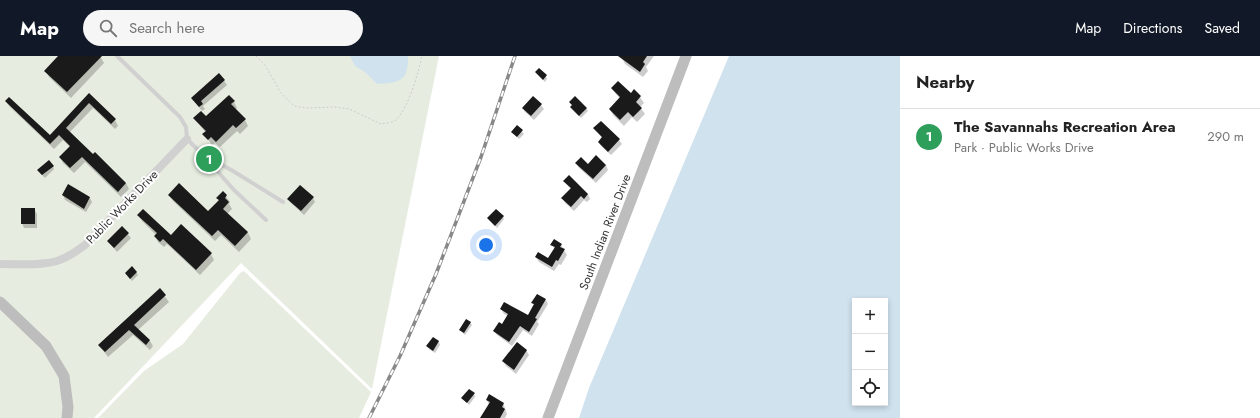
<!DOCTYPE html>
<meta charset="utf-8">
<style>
body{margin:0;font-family:Jost,sans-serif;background:#f6f6f6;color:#222}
.controls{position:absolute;right:12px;bottom:12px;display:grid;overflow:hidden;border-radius:0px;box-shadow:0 2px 6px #0003}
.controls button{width:36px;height:36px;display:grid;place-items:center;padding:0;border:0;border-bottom:1px solid #e0e0e0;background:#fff;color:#222;font:20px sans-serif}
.you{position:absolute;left:486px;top:189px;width:14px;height:14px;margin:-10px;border:3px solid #fff;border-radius:50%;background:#1a73e8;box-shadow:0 0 0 6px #1a73e833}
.badge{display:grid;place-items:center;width:26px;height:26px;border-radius:50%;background:#111827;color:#fff;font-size:13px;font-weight:700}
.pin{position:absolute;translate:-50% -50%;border:2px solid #fff;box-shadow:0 1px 4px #0006}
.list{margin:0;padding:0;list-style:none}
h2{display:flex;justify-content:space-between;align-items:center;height:52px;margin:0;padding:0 16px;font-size:17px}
h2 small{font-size:13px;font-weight:400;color:#767676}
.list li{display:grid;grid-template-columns:26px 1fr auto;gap:12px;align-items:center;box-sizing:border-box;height:56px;padding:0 16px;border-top:1px solid #e0e0e0}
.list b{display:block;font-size:15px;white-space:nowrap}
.list p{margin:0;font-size:13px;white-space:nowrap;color:#767676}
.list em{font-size:13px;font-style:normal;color:#767676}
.icon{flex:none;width:22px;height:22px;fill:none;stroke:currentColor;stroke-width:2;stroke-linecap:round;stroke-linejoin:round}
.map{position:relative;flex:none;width:900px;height:362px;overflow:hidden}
header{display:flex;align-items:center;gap:24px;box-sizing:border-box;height:56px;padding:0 20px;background:#111827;color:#fff}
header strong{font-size:19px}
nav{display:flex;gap:22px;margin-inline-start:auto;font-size:14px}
.search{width:280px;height:36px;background:#f6f6f6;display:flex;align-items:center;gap:10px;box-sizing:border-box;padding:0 14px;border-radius:22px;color:#767676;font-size:15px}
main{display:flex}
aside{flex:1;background:#fff}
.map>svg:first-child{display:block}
</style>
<header>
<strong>Map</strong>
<div class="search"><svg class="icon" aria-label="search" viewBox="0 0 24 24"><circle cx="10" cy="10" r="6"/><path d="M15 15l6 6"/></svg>Search here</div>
<nav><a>Map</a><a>Directions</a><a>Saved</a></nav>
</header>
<main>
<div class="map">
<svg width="900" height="362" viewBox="0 0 900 362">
<rect width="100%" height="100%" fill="#fff"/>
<path fill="#e6ecdf" d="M0 0H439L372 333 241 207 94 362H0Z
M244 215 371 336 359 362H98L144 315 183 288 240 217Z"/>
<path fill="#cfe2ee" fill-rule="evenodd" d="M350 0H408C408 5 408 12 406 17 401 28 387 27 377 28L365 16 355 10Z
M729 0H900V362H579L589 332ZM855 245H885V347H855Z"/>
<path fill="#0003" d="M60 0H100L104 7 71 42 49 21 46 15Z
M623 0H654L646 11 648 15 643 21 625 8 622 2Z
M536 16 546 20 547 23 545 26Z
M219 18 227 29 203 50 205 53 202 55 192 42Z
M612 33 631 38 634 35 640 41 644 47 640 51 645 58 637 66 632 61 624 70 613 59 610 53 620 43Z
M89 39 115 64 118 70 115 73 93 52 69 77 93 100 95 97 126 127 129 133 121 141 85 106 74 117 63 107 60 101 70 91 63 84 54 93 10 51 6 46 50 80Z
M533 41 541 49 544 53 534 64 525 56 523 52Z
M234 46 237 52 235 54 245 64 248 70 240 78 237 75 220 91 215 87 212 89 204 78 206 77 194 62H206Z
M571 51 586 52 588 55 581 62Z
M517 70 524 78 519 83 512 76Z
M595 72 619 84 622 88 611 99 601 90 599 86 602 82Z
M576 107 588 109H606L608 114 596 127 579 112Z
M53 110 54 113 45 122 40 117Z
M564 125 588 138 590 143 587 146 584 144 574 155 565 147 563 143 571 134Z
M69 130 90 142 92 146 86 156 65 144 63 139Z
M223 136 230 146 229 148 232 153 227 158 248 177 251 183 239 196 221 179 215 185 173 145 169 139 208 156 219 145 217 142Z
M313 142 315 146 304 159 291 147 288 143Z
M34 153 37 158V172H24L22 167Z
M138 159 171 181 211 198 214 204 200 219 167 188 164 191 158 186 155 180 156 179 142 165Z
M503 161 504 163 497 172 488 162Z
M122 171 131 182 117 196 108 185Z
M552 189H561L567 199 561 209 559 208 554 215 539 206 536 201 549 204 555 194Z
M136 216 138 219 132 225 128 220Z
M160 234 169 246 138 274 150 285 153 290 150 294 133 279 108 301 99 289Z
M537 239 546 244 548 248 537 266 539 268 532 280 523 274 512 290 497 279 494 275 502 269 508 260 504 258 501 253 528 260 535 250 533 247Z
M470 266 472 269 465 279 460 274Z
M433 282 439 286 440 289 435 297 429 293 428 290Z
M526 294 529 299 516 318 506 310 503 305Z
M474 338 475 341 469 349 463 342Z
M487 344 503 347 507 358 505 362H481L489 349Z"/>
<path fill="#1a1a1a" d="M58 0H102L67 36 44 15Z
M618 0H647L643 6 645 8 640 16Z
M539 12 547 19 543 24 535 16Z
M219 17 225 24 201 45 203 48 199 51 191 42Z
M618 25 631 37 634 33 641 40 636 46 642 52 633 61 628 56 620 64 609 53 620 41 611 32Z
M89 37 116 63 111 68 89 47 66 72 93 98 95 96 126 127 118 136 82 101 70 112 59 101 70 90 59 79 50 88 5 45 9 41 50 79Z
M229 39 235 45 231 48 246 63 236 72 233 69 216 86 211 81 208 84 202 78 206 75 193 62 201 55 206 60Z
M533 40 542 48 531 60 522 52Z
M575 40 587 52 579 60 570 51 572 49 569 46Z
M601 65 620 83 608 96 598 86 602 81 593 72Z
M517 69 523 74 517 81 511 76Z
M596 99 606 109 593 123 575 107 581 101 588 108Z
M49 104 54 110 42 119 37 114Z
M569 119 588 138 584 143 581 140 571 151 561 142 571 132 563 125Z
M179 127 208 155 219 144 216 142 223 135 227 139 225 142 229 146 223 153 248 176 235 190 218 174 212 180 168 139Z
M68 128 90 141 84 153 62 139Z
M300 129 314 141 301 155 287 143Z
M21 152H35V168H21Z
M143 153 171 179 181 168 212 197 196 214 163 183 160 186 154 180 157 177 137 159Z
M496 153 504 160 495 170 487 162Z
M122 170 129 177 114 192 107 185Z
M554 183 562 188 560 191 565 193 558 205 556 204 552 211 535 201 538 196 548 202 555 191 550 189Z
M132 210 137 216 130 223 125 217Z
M160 232 166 239 134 269 150 284 146 289 129 274 105 296 98 289Z
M537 238 546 243 535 262 537 263 529 276 520 270 509 286 493 275 499 266 502 268 508 258 500 253 504 246 528 259 534 248 531 247Z
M466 263 471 266 464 277 459 274Z
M433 281 439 285 433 295 426 290Z
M517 286 527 294 514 314 502 305Z
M469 333 475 337 467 347 461 342Z
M489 338 504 347 502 351 505 353 500 362H480L490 346 486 344Z"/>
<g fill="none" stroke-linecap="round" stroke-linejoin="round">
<path stroke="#cdcdcd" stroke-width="1" stroke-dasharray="2 2" stroke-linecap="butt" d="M256 0 265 9 281 37 294 50 307 52 335 51 349 53 381 68C385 67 392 67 396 64 409 51 418 17 422 0"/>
<path stroke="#d0d0d0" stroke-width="4" d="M117 0 180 61 186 71 187 83 202 98 233 115 283 146
M204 100 234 134 266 164"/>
<path stroke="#d0d0d0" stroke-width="8" d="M0 208C18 208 39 210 57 205 67 202 77 195 85 189L187 83"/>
<path stroke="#bdbdbd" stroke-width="11" d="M0 246 46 290 64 320 68 351 67 362
M548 362 686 0"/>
<defs>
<path id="rail" d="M369 362 400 300 436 218 481 101 515 0"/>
</defs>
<use href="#rail" stroke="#888" stroke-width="3.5"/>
<use href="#rail" stroke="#fff" stroke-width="2" stroke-dasharray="6" stroke-linecap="butt"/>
</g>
<g text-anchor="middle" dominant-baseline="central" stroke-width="4" stroke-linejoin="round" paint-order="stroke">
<g font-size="12" fill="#333" stroke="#fff">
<text transform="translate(122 151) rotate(-46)">Public Works Drive</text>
<text transform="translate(605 176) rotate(-69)">South Indian River Drive</text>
</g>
</g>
</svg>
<div class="controls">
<button>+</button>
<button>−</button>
<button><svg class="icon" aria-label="locate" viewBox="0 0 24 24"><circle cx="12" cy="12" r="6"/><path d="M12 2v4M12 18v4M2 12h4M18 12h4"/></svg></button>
</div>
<div class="you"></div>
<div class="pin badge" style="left:209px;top:103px;background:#2e9e5b">1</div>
</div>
<aside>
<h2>Nearby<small></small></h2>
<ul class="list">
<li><span class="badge" style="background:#2e9e5b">1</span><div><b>The Savannahs Recreation Area</b><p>Park · Public Works Drive</p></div><em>290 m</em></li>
</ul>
</aside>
</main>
